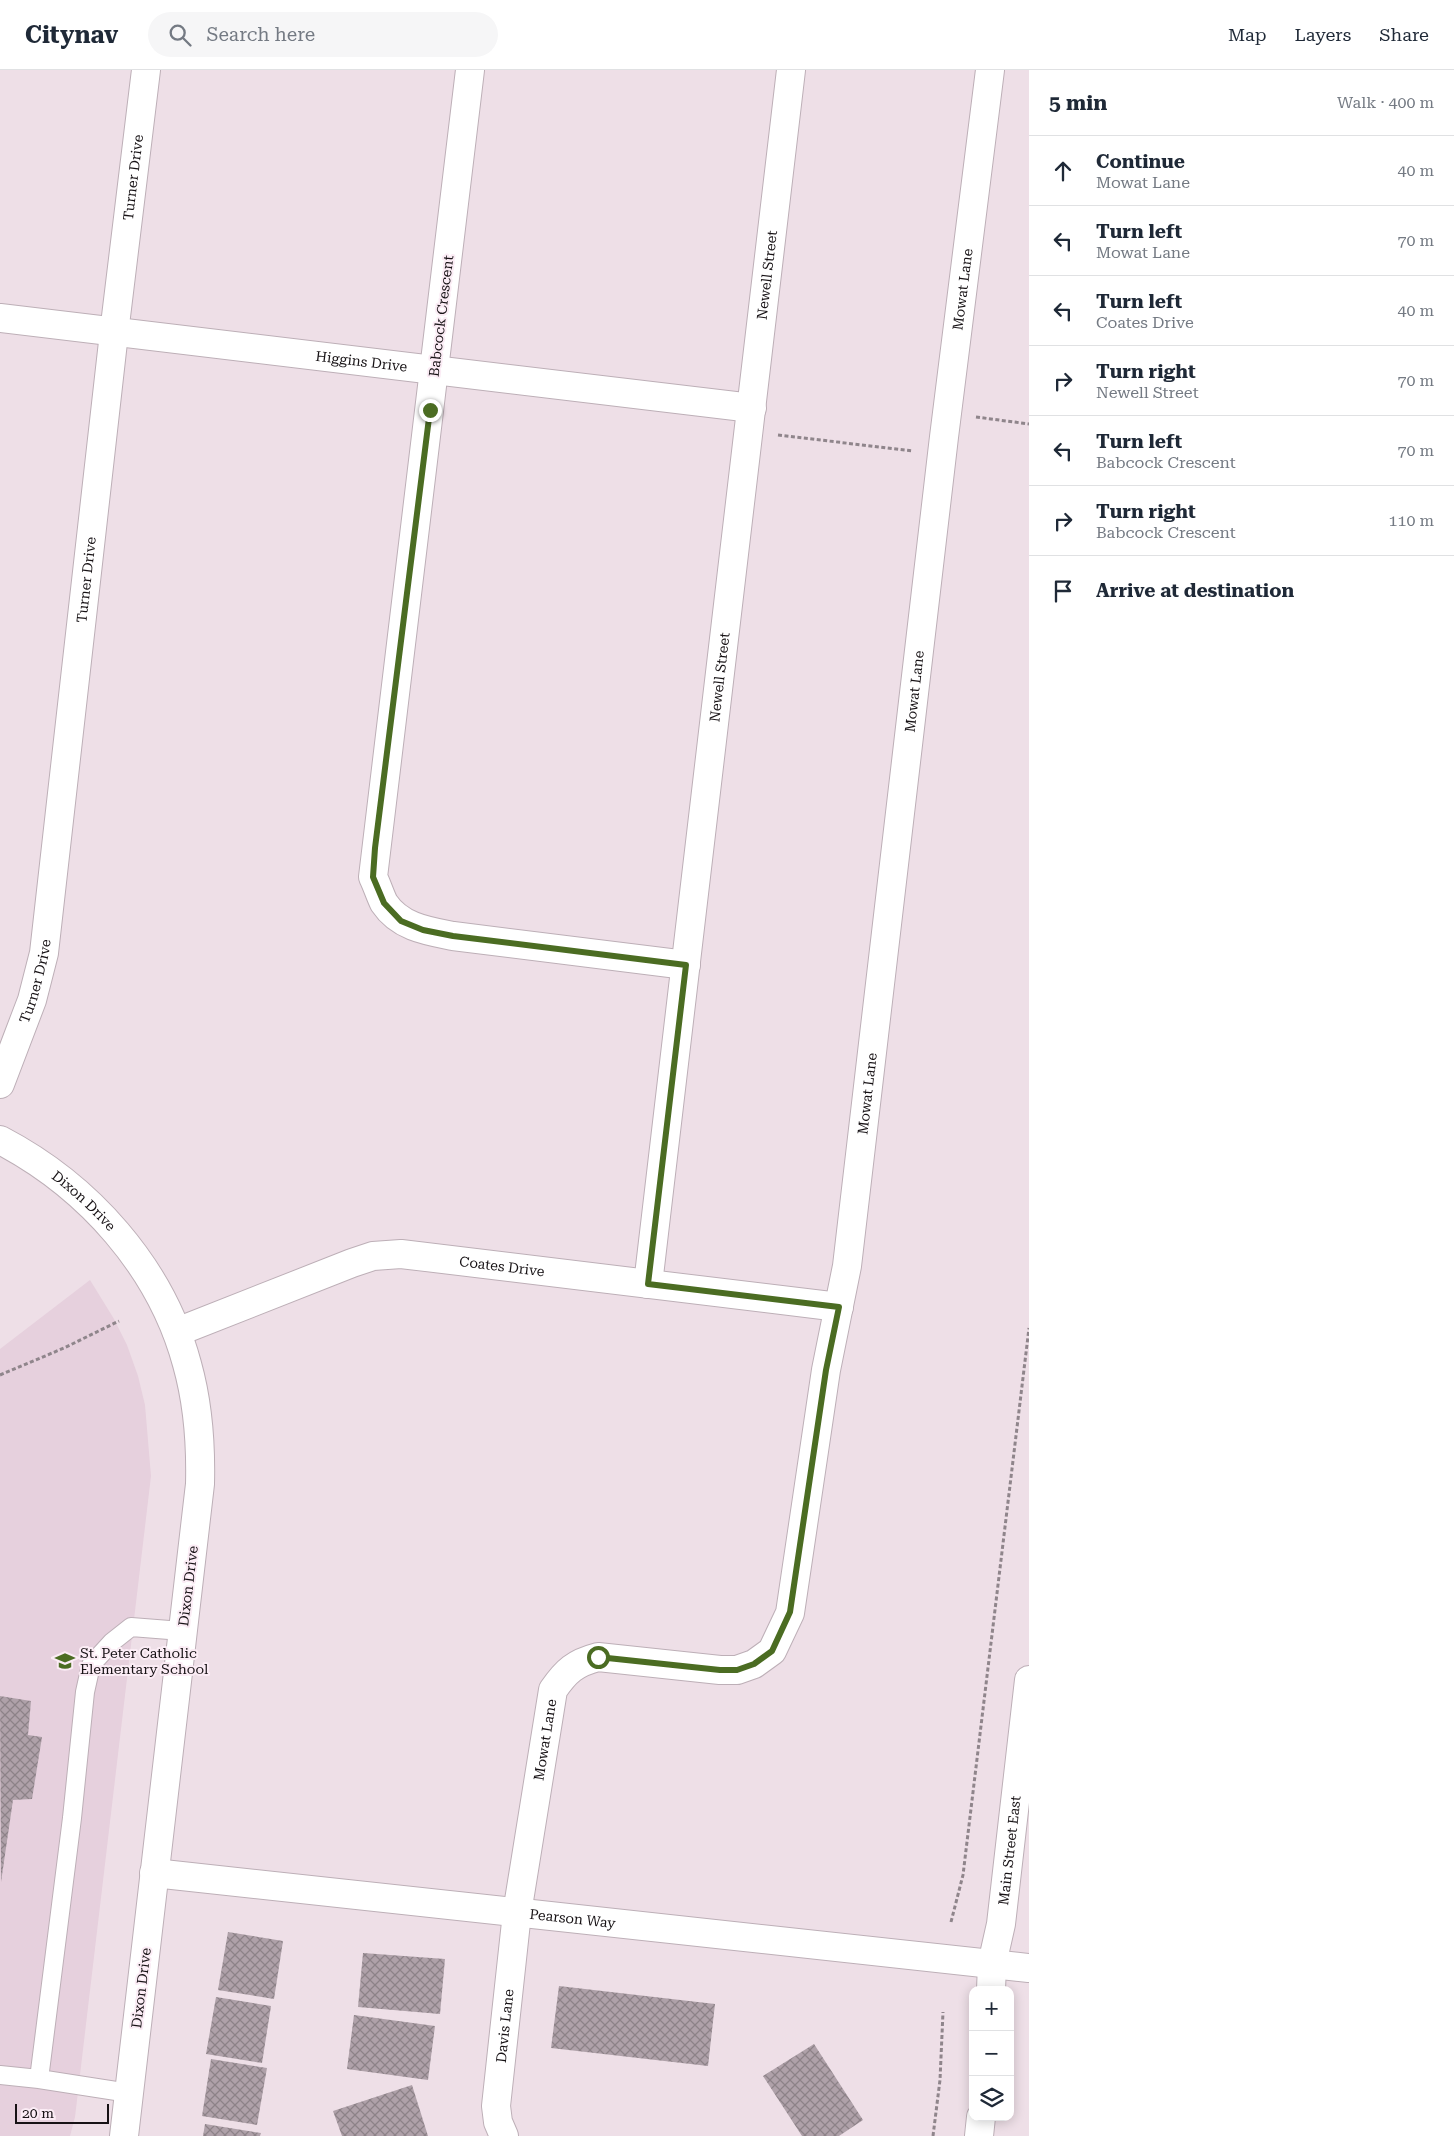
<!DOCTYPE html>
<meta charset="utf-8">
<style>
body{margin:0;font-family:"Roboto Serif",serif;background:#f6f6f7;color:#1f2937}
.controls{position:absolute;right:15px;bottom:15px;display:grid;overflow:hidden;border-radius:10px;box-shadow:0 2px 12px #0003}
.controls button{width:45px;height:45px;display:grid;place-items:center;padding:0;border:0;border-bottom:1px solid #e0e1e3;background:#fff;color:#1f2937;font:25px sans-serif}
.scale{position:absolute;left:15px;bottom:12px;width:94px;box-sizing:border-box;padding-left:5px;border:2px solid #171215;border-top:0;font-size:14px;line-height:18px;white-space:nowrap;color:#171215;-webkit-text-stroke:4px #fbecf5;paint-order:stroke}
.stop{position:absolute;width:15px;height:15px;margin:-11px;border:4px solid #4b6c22;border-radius:50%;background:#fff}
.stop.end{background:#4b6c22;border-color:#fff;box-shadow:0 1px 5px #0008}
.list{margin:0;padding:0;list-style:none}
h2{display:flex;justify-content:space-between;align-items:center;height:65px;margin:0;padding:0 20px;font-size:21px}
h2 small{font-size:16px;font-weight:400;color:#747a83}
.list li{display:grid;grid-template-columns:32px 1fr auto;gap:15px;align-items:center;box-sizing:border-box;height:70px;padding:0 20px;border-top:1px solid #e0e1e3}
.list b{display:block;font-size:19px;white-space:nowrap}
.list p{margin:0;font-size:16px;white-space:nowrap;color:#747a83}
.list em{font-size:16px;font-style:normal;color:#747a83}
.icon{flex:none;width:28px;height:28px;fill:none;stroke:currentColor;stroke-width:2;stroke-linecap:round;stroke-linejoin:round}
.map{position:relative;flex:none;width:1029px;height:2066px;overflow:hidden}
header{display:flex;align-items:center;gap:30px;box-sizing:border-box;height:70px;padding:0 25px;background:#fff;border-bottom:1px solid #e0e1e3}
header strong{font-size:24px}
nav{display:flex;gap:28px;margin-inline-start:auto;font-size:18px}
.search{width:350px;height:45px;background:#f6f6f7;display:flex;align-items:center;gap:12px;box-sizing:border-box;padding:0 18px;border-radius:28px;color:#747a83;font-size:19px}
main{display:flex}
aside{flex:1;background:#fff}
.map>svg:first-child{display:block}
</style>
<header>
<strong>Citynav</strong>
<div class="search"><svg class="icon" aria-label="search" viewBox="0 0 24 24"><circle cx="10" cy="10" r="6"/><path d="M15 15l6 6"/></svg>Search here</div>
<nav><a>Map</a><a>Layers</a><a>Share</a></nav>
</header>
<main>
<div class="map">
<svg width="1029" height="2066" viewBox="0 0 1029 2066">
<defs>
<pattern id="building-cross-hatch" width="8" height="8" patternUnits="userSpaceOnUse" patternTransform="scale(1.25)"><rect width="8" height="8" fill="#afa1a9"/><path d="M0 0l8 8M0 8l8-8" fill="none" stroke="#8d8288"/></pattern>
</defs>
<rect width="100%" height="100%" fill="#eedfe7"/>
<path fill="#e6d0dd" d="M90 1210 114 1249 127 1275 138 1306 145 1335 151 1406 75 2047 70 2066H0V1279Z"/>
<path fill="url(#building-cross-hatch)" d="M0 1626 31 1631 28 1665 42 1667 32 1729 13 1730 1 1812Z
M228 1862 283 1871 274 1929 218 1920Z
M363 1883 445 1889 440 1944 358 1937Z
M559 1916 715 1934 708 1996 551 1978Z
M216 1927 271 1936 262 1993 206 1984Z
M354 1945 435 1956 428 2010 347 1999Z
M814 1974 863 2050 839 2066H802L763 2006Z
M211 1989 267 1998 257 2055 202 2046Z
M412 2015 428 2066H342L333 2041Z
M205 2054 261 2063 260 2066H203Z"/>
<g fill="none" stroke-linecap="round" stroke-linejoin="round">
<defs>
<path id="service" d="M0 2005 39 2009 129 2023
M39 2009 72 1748 85 1622 91 1595 112 1572 131 1557 182 1561"/>
<g id="minor">
<path d="M470 0 373 807C377 815 380 825 384 833 400 857 427 861 453 866L686 895"/>
<path id="s1" d="M0 248 752 338"/>
<path id="s2" d="M0 1014 32 930 44 883 114 263 146 0"/>
<path id="s3" d="M648 1214 791 0"/>
<path id="s4" d="M177 1262 352 1193 373 1186 401 1184 839 1237"/>
<path id="s5" d="M504 2066 498 2052 496 2036 517 1843 553 1620C566 1601 575 1593 598 1587L720 1600H737L754 1594 772 1581 790 1543 826 1300 847 1196 944 367 990 0"/>
</g>
<g id="tertiary">
<path id="s6" d="M0 1070C88 1116 161 1197 187 1294 198 1333 201 1374 200 1414L124 2066"/>
<path id="s7" d="M154 1803 1029 1898"/>
</g>
<g id="secondary">
<path id="s8" d="M991 1920 992 1894 1001 1854 1029 1610"/>
<path d="M979 2066 981 2047"/>
</g>
</defs>
<use href="#service" stroke="#bdafb7" stroke-width="20"/>
<use href="#minor" stroke="#bdafb7" stroke-width="30"/>
<use href="#tertiary" stroke="#bdafb7" stroke-width="30"/>
<use href="#secondary" stroke="#bdafb7" stroke-width="30"/>
<path stroke="#8f858b" stroke-width="3" stroke-dasharray="4 2.5" stroke-linecap="butt" d="M976 347 1029 354
M778 365 913 381
M0 1305 64 1278 119 1251
M951 1852 963 1805 1029 1258
M933 2066 940 2010 943 1942"/>
<use href="#service" stroke="#fff" stroke-width="18"/>
<use href="#minor" stroke="#fff" stroke-width="28"/>
<use href="#tertiary" stroke="#fff" stroke-width="28"/>
<use href="#secondary" stroke="#fff" stroke-width="28"/>
</g>
<g fill="none" stroke-linecap="round" stroke-linejoin="round">
<path stroke="#4b6c22" stroke-width="6" d="M430 340 375 778 373 807 384 833 401 851 423 860 453 866 686 895 648 1214 839 1237 826 1300 790 1542 772 1581 754 1594 737 1600H720L598 1587"/>
</g>
<defs>
<symbol id="school-bare" viewBox="-9 -9 18 18"><path d="M0-5L7-2L0 1L-7-2ZM-4 1L0 2.5L4 1V4Q0 6-4 4Z" fill="#4b6c22" stroke="#fbecf5" stroke-width="2.5" paint-order="stroke"/></symbol>
</defs>
<g fill-rule="evenodd">
<use href="#school-bare" x="51" y="1577" width="28" height="28"/>
</g>
<g text-anchor="middle" dominant-baseline="central" stroke-width="4" stroke-linejoin="round" paint-order="stroke">
<g font-size="14" fill="#171215" stroke="#fbecf5">
<text stroke="none"><textPath href="#s2" startOffset="919">Turner Drive</textPath></text>
<text stroke="none"><textPath href="#s3" startOffset="1016">Newell Street</textPath></text>
<text stroke="none"><textPath href="#s5" startOffset="2066">Mowat Lane</textPath></text>
<text transform="translate(441 246) rotate(-83)">Babcock Crescent</text>
<text stroke="none"><textPath href="#s1" startOffset="364">Higgins Drive</textPath></text>
<text stroke="none"><textPath href="#s2" startOffset="514">Turner Drive</textPath></text>
<text stroke="none"><textPath href="#s3" startOffset="611">Newell Street</textPath></text>
<text stroke="none"><textPath href="#s5" startOffset="1661">Mowat Lane</textPath></text>
<text stroke="none"><textPath href="#s2" startOffset="109">Turner Drive</textPath></text>
<text stroke="none"><textPath href="#s5" startOffset="1256">Mowat Lane</textPath></text>
<text stroke="none"><textPath href="#s6" startOffset="104">Dixon Drive</textPath></text>
<text stroke="none"><textPath href="#s4" startOffset="340">Coates Drive</textPath></text>
<text transform="translate(188 1516) rotate(-83)">Dixon Drive</text>
<text stroke="none"><textPath href="#s5" startOffset="401">Mowat Lane</textPath></text>
<text stroke="none"><textPath href="#s8" startOffset="141">Main Street East</textPath></text>
<text stroke="none"><textPath href="#s7" startOffset="421">Pearson Way</textPath></text>
<text transform="translate(141 1918) rotate(-83)">Dixon Drive</text>
<text stroke="none"><textPath href="#s5" startOffset="112">Davis Lane</textPath></text>
</g>
<g font-size="14" fill="#171215" stroke="#fbecf5" text-anchor="start">
<text x="80" y="1583">St. Peter Catholic<tspan x="80" dy="16">Elementary School</tspan></text>
</g>
</g>
</svg>
<div class="controls">
<button>+</button>
<button>−</button>
<button><svg class="icon" aria-label="layers" viewBox="0 0 24 24"><path d="M12 4l9 5-9 5-9-5zM3 14l9 5 9-5"/></svg></button>
</div>
<div class="scale">20 m</div>
<div class="stop" style="left:598px;top:1587px"></div>
<div class="stop end" style="left:430px;top:340px"></div>
</div>
<aside>
<h2>5 min<small>Walk · 400 m</small></h2>
<ul class="list">
<li><svg class="icon" aria-label="ahead" viewBox="0 0 24 24"><path d="M12 20V5M6 11l6-6 6 6"/></svg><div><b>Continue</b><p>Mowat Lane</p></div><em>40 m</em></li>
<li><svg class="icon" aria-label="left" viewBox="0 0 24 24"><path d="M17 20v-9H6M10 6l-5 5 5 5"/></svg><div><b>Turn left</b><p>Mowat Lane</p></div><em>70 m</em></li>
<li><svg class="icon" aria-label="left" viewBox="0 0 24 24"><path d="M17 20v-9H6M10 6l-5 5 5 5"/></svg><div><b>Turn left</b><p>Coates Drive</p></div><em>40 m</em></li>
<li><svg class="icon" aria-label="right" viewBox="0 0 24 24"><path d="M7 20v-9h11M14 6l5 5-5 5"/></svg><div><b>Turn right</b><p>Newell Street</p></div><em>70 m</em></li>
<li><svg class="icon" aria-label="left" viewBox="0 0 24 24"><path d="M17 20v-9H6M10 6l-5 5 5 5"/></svg><div><b>Turn left</b><p>Babcock Crescent</p></div><em>70 m</em></li>
<li><svg class="icon" aria-label="right" viewBox="0 0 24 24"><path d="M7 20v-9h11M14 6l5 5-5 5"/></svg><div><b>Turn right</b><p>Babcock Crescent</p></div><em>110 m</em></li>
<li><svg class="icon" aria-label="arrive" viewBox="0 0 24 24"><path d="M6 21V4h12l-3 4 3 4H6"/></svg><div><b>Arrive at destination</b></div></li>
</ul>
</aside>
</main>
